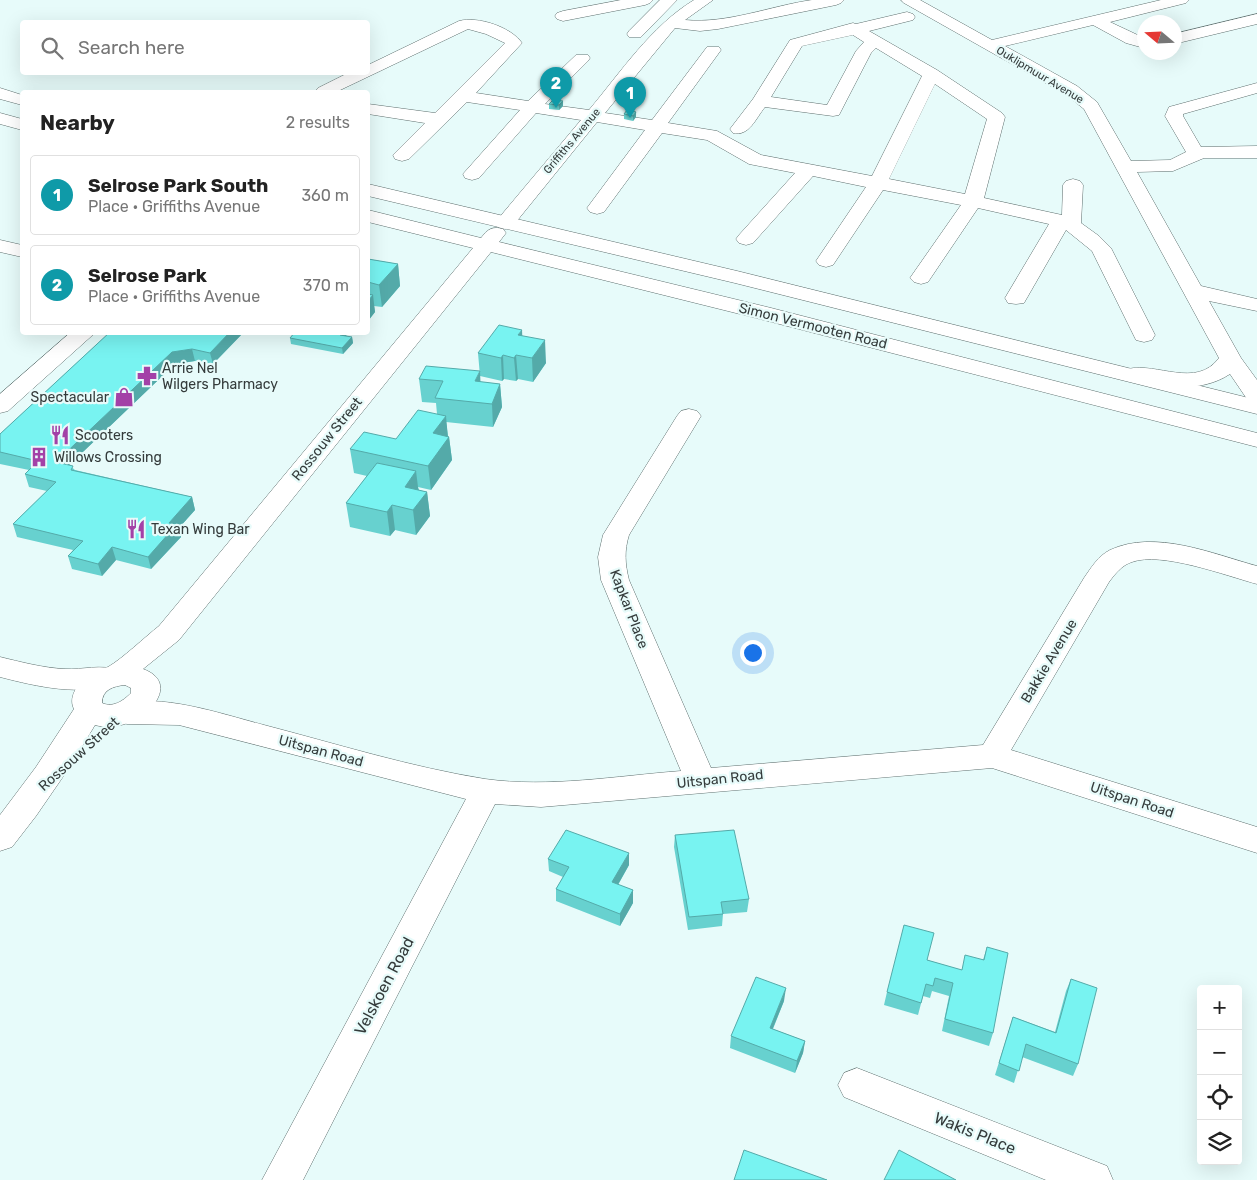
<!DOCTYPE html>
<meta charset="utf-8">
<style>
body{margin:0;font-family:Rubik,sans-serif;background:#f6f6f6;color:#222}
.controls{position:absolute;right:15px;bottom:15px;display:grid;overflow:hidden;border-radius:5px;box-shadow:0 5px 20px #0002}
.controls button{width:45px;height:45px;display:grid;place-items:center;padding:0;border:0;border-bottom:1px solid #e0e0e0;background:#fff;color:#222;font:25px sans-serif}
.compass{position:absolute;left:1137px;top:15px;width:45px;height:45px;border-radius:50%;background:#fff;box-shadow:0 5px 20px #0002;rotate:289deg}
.you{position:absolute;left:752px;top:652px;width:18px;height:18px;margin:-12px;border:4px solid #fff;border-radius:50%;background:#1a73e8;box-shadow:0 0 0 8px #1a73e833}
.badge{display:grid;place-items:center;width:32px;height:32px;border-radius:50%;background:#111827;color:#fff;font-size:16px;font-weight:700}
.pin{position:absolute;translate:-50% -41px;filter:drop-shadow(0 1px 2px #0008)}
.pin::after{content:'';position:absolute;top:26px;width:18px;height:15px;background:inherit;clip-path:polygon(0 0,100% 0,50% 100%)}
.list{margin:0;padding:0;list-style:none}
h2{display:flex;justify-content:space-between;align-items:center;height:65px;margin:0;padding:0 20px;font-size:21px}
h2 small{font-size:16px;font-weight:400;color:#767676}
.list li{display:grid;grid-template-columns:32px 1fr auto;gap:15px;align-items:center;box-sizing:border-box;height:80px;margin:0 10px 10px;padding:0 10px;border:1px solid #e0e0e0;border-radius:5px}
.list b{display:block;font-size:19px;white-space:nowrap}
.list p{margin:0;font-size:16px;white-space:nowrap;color:#767676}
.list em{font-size:16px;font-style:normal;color:#767676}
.icon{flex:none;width:28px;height:28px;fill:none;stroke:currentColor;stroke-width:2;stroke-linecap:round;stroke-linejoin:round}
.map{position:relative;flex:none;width:1257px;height:1180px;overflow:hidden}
.search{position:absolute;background:#fff;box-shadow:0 5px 20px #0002;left:20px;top:20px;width:350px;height:55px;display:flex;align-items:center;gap:12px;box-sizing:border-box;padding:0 18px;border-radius:5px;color:#767676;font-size:19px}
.panel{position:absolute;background:#fff;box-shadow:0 5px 20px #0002;left:20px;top:90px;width:350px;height:245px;border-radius:5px}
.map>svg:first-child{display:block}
</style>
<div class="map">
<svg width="1257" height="1180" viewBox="0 0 1257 1180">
<rect width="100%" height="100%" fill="#e7fbfa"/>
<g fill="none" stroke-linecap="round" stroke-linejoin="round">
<defs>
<path id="minor" d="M621 0H653L650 3 645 5 563 21 557 19 555 16 557 13 563 11Z
M660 0H677L641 37H629L627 34 629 31Z
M694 0H713L685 20C728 24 770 6 812 0 822 0 833 0 844 0L841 3 836 5 718 29 700 31 675 28 605 113 652 120 707 47H719L721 50 668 123 717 131 761 155 872 176 922 76 876 48 871 53 839 115 833 116 765 107C756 118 749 137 733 133L730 129 753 99 790 40 853 23 856 24 907 12 913 14 915 17 913 20 869 31 937 70 1002 113 1005 117 984 198 1062 215 1063 185 1066 181 1073 179 1080 181 1083 185 1081 223 1099 236 1111 248 1155 335 1152 340 1144 342 1136 340 1092 251 1066 230 1024 303 1016 304 1008 303 1005 298 1049 224 978 208 928 282 921 284 914 282 910 278 961 205 883 190 833 265 826 267 819 265 816 261 866 187 813 176 753 243 746 245 739 243 736 239 739 235 795 173 749 164 707 140 662 133 604 212 597 214 590 212 587 208 645 130 597 122 512 227 505 229 498 227 495 223 498 219 581 120 536 113 479 178 472 180 465 178 463 174 520 110 467 102 409 159 402 161 395 159 393 155 425 123 368 114V104L435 113 505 43 486 34 468 29 336 92H315L318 88 350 72H368V65L459 21C478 16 511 27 522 43L476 93 528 101 576 55H588L590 58 588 61 545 104 589 110C621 72 651 26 694 0ZM853 35 864 42 856 51 827 105 771 97 802 46ZM935 84 987 119 965 194 889 179Z
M901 0H920L992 40 1161 0H1189L1186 3 1110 22 1144 38V48L1126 43 1093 25 1005 46 1077 86 1097 102 1131 161 1170 160 1186 152 1165 116 1169 107 1257 83V93L1183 114V116L1201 147 1257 146V158H1204L1173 171 1137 172 1201 286 1257 299V311L1209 301 1241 358 1257 380V404L1249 402 1230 374C1200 394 1160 387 1128 379L1124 374 1128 369C1157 362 1196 389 1219 358L1084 109 1065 94 904 3Z
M1257 14V24L1174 44V34Z
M0 240 22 245V257L0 252Z
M71 332H96L8 411 0 413V394Z
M689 409 697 411 701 416 629 535C624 551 625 564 629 580L711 768 983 745 1084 578C1091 568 1098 556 1110 550 1155 529 1213 554 1257 566V584C1227 576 1161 551 1132 562 1122 565 1115 574 1109 582L1011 750 1257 827V853L992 768 541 807 495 804 303 1180H262L466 799 179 725 127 724 116 721 112 713 116 705C160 692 221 714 264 725 337 744 410 767 485 779 549 788 616 776 681 771L601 580 598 557 603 535 677 416 681 411Z
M0 657C21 662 43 668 65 669 83 670 100 664 118 670L123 677 118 684C78 696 39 687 0 677Z
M857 1068 1107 1166 1113 1180H1046L844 1097 838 1085 844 1073Z"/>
<path id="major" d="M0 88 22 95V105L0 99Z
M0 113 22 119V130L0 124Z
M368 184 737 271 1257 400V414L735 283 368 196Z
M368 210 481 238C488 229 492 226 503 229L506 233 499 242 771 308 1257 433V447L756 318 491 252 179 640 143 669C188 685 136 737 95 725L69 768 36 816 12 847 0 851V815L36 767 74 709C67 696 81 678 93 672 97 670 103 669 108 667 122 659 145 637 159 626L473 248 368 222ZM125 685 131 688V693C123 701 113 708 102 703 102 690 113 686 125 685Z"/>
</defs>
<use href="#minor" stroke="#5e6f6e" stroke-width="1"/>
<use href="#major" stroke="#5e6f6e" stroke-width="1"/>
<use href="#minor" fill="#fff" fill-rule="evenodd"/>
<use href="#major" fill="#fff" fill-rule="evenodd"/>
</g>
<path fill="#67d1cf" d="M563 101V106L559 110 549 109V104Z
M636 112V117L633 121 624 119V114Z
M368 259 398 264 400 286 382 307 374 306 375 312 368 321Z
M110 332H244L213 364 195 361 175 364 69 465 75 470 192 497 195 510 178 529 181 537 151 569 116 560 102 576 72 569 68 556 73 550 17 537 13 524 47 491 29 487 25 474 29 470 0 464V434Z
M295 332H349L346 336 352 337 353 343 343 354 291 344 290 338Z
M522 336 546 363 533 382 518 379 516 381 504 379 502 381 480 376 478 353Z
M419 379 480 382 500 384 502 407 493 427 446 422 448 436 449 437 452 460 431 490 418 487 419 490 427 492 430 516 416 535 395 530 390 536 350 527 346 503 367 476 354 473 350 449 396 439 437 414 436 403 422 402Z
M675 835 749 899 747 912 723 914 722 926 688 930 674 847Z
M548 859 629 865 618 885 633 890V903L620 926 556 901V889L563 877 549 871Z
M987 947 993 1033 989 1046 942 1031 949 996 932 991 930 998 923 996 918 1015 884 1005 887 992 927 960 961 970 983 960Z
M1071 979 1078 1064 1073 1076 1022 1057 1014 1083 995 1075 1013 1017 1055 1032 1066 991Z
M784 1001 773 1029 805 1041 803 1053 795 1073 730 1048 731 1036Z"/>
<path fill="#54aaa9" d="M563 101V106L559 110V105Z
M636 112V117L633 121V116Z
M398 264 400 286 382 307 379 285Z
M373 295 375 312 368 321V301Z
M522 330 523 352 518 335Z
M230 332H244L213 364 210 353Z
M343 332H349L341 341 340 335Z
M352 337 353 343 343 354 342 348Z
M545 340 546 363 533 382 532 358Z
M192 349 195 361 175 364 60 474 56 462 172 352Z
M503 355 504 379 502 381 501 358Z
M516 355 518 379 516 381 514 358Z
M480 371 481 394 475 381Z
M500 384 502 407 493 427 492 404Z
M446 416 448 438 449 437 452 460 431 490 428 466 433 433Z
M416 471 419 495 405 487Z
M427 492 430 516 416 535 413 510Z
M192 497 195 510 178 529 181 537 151 569 148 557 169 523Z
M392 505 395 530 390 536 387 512Z
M112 547 116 560 102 576 98 564Z
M629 853V865L612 895V882Z
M633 890V903L620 926V914Z
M786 988 784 1001 768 1040 770 1028Z
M805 1041 803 1053 795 1073 797 1061Z"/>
<path fill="#78f3f1" stroke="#54aaa9" d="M553 100 563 101 559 105 549 104Z
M627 110 636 112 633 116 624 114Z
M368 259 398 264 379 285 368 282Z
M368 294 373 295 368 301Z
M499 325 522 330 518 335 545 340 532 358 516 355 514 358 503 355 501 358 478 353Z
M110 332H230L210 353 192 349 172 352 56 462 73 466 71 470 192 497 169 523 177 524 148 557 112 547 98 564 68 556 83 541 13 524 56 482 25 474 38 461 0 452V434Z
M295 332H343L340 335 352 337 342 348 290 338Z
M426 366 480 371 475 381 500 384 492 404 435 398 443 381 419 379Z
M418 410 446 416 433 433 449 437 428 466 350 449 364 432 396 439Z
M377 463 416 471 405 487 427 492 413 510 392 505 387 512 346 503Z
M566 830 629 853 612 882 633 890 620 914 556 889 569 867 548 859Z
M734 830 749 899 721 902 723 914 689 917 675 835Z
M904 925 934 933 927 960 962 970 965 955 984 960 987 947 1008 953 993 1033 945 1019 953 983 935 978 933 986 926 984 921 1003 887 992Z
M756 977 786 988 770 1028 805 1041 797 1061 731 1036Z
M1071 979 1097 988 1078 1064 1026 1044 1019 1071 999 1063 1013 1017 1056 1033Z
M744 1150 827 1180H734Z
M899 1150 956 1180H884Z"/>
<defs>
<symbol id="pharmacy-bare" viewBox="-9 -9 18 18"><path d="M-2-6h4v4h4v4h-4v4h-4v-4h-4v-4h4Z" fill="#a341a7" stroke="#e7fbfa" stroke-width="2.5" paint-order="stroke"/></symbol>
<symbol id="shop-bare" viewBox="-9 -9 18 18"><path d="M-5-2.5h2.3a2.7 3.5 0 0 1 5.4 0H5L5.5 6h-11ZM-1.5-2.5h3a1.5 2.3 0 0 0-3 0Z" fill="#a341a7" stroke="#e7fbfa" stroke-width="2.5" paint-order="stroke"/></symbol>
<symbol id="restaurant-bare" viewBox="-9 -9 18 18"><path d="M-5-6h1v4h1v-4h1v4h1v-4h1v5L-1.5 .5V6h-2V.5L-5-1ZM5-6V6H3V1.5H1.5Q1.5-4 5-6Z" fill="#a341a7" stroke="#e7fbfa" stroke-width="2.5" paint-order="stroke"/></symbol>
<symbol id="building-bare" viewBox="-9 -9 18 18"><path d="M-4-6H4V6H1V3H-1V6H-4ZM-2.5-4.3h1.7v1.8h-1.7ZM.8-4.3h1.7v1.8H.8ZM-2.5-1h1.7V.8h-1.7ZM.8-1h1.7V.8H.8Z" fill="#a341a7" stroke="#e7fbfa" stroke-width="2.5" paint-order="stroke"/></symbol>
</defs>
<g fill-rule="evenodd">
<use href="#pharmacy-bare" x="133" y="362" width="28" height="28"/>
<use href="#shop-bare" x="110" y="383" width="28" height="28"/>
<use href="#restaurant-bare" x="46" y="421" width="28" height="28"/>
<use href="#building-bare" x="25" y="443" width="28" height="28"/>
<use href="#restaurant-bare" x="122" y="515" width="28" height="28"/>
</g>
<g text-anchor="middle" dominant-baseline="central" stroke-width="4.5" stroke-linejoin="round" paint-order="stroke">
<g font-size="11" fill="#343b3b" stroke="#e7fbfa">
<text transform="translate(1040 75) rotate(31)">Ouklipmuur Avenue</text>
<text transform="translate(572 141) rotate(-50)">Griffiths Avenue</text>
</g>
<g font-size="14" fill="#343b3b" stroke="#e7fbfa">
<text transform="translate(813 326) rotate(14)">Simon Vermooten Road</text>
<text transform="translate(327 439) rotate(-51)">Rossouw Street</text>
<text transform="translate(629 609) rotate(69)">Kapkar Place</text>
<text transform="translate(1049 661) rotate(-59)">Bakkie Avenue</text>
<text transform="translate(321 751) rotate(15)">Uitspan Road</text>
<text transform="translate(79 754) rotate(-42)">Rossouw Street</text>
<text transform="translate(720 779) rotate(-6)">Uitspan Road</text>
<text transform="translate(1132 800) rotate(18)">Uitspan Road</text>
</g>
<g font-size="14" fill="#343b3b" stroke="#e7fbfa" text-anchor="start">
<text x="162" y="368">Arrie Nel<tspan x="162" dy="16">Wilgers Pharmacy</tspan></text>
<text x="109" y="397" text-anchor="end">Spectacular</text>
<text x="75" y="435">Scooters</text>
<text x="54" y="457">Willows Crossing</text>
<text x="151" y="529">Texan Wing Bar</text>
</g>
<g font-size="16" fill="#343b3b" stroke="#e7fbfa">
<text transform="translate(384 986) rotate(-62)">Velskoen Road</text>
<text transform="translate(975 1133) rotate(22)">Wakis Place</text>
</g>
</g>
</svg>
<div class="controls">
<button>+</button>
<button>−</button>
<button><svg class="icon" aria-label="locate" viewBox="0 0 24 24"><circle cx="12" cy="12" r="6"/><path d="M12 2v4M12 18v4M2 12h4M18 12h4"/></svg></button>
<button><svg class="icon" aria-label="layers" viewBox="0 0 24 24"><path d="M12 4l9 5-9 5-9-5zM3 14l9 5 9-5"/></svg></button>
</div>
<svg class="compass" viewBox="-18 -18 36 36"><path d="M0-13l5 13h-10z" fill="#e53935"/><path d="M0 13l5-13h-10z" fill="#767676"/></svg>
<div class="you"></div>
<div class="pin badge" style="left:630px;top:118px;background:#0f9aa8">1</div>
<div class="pin badge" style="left:556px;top:108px;background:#0f9aa8">2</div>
<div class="search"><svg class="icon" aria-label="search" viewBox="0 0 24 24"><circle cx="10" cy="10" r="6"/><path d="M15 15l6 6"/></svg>Search here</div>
<section class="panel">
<h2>Nearby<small>2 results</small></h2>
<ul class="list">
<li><span class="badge" style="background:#0f9aa8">1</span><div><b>Selrose Park South</b><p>Place · Griffiths Avenue</p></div><em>360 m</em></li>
<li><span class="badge" style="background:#0f9aa8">2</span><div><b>Selrose Park</b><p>Place · Griffiths Avenue</p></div><em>370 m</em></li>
</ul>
</section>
</div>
